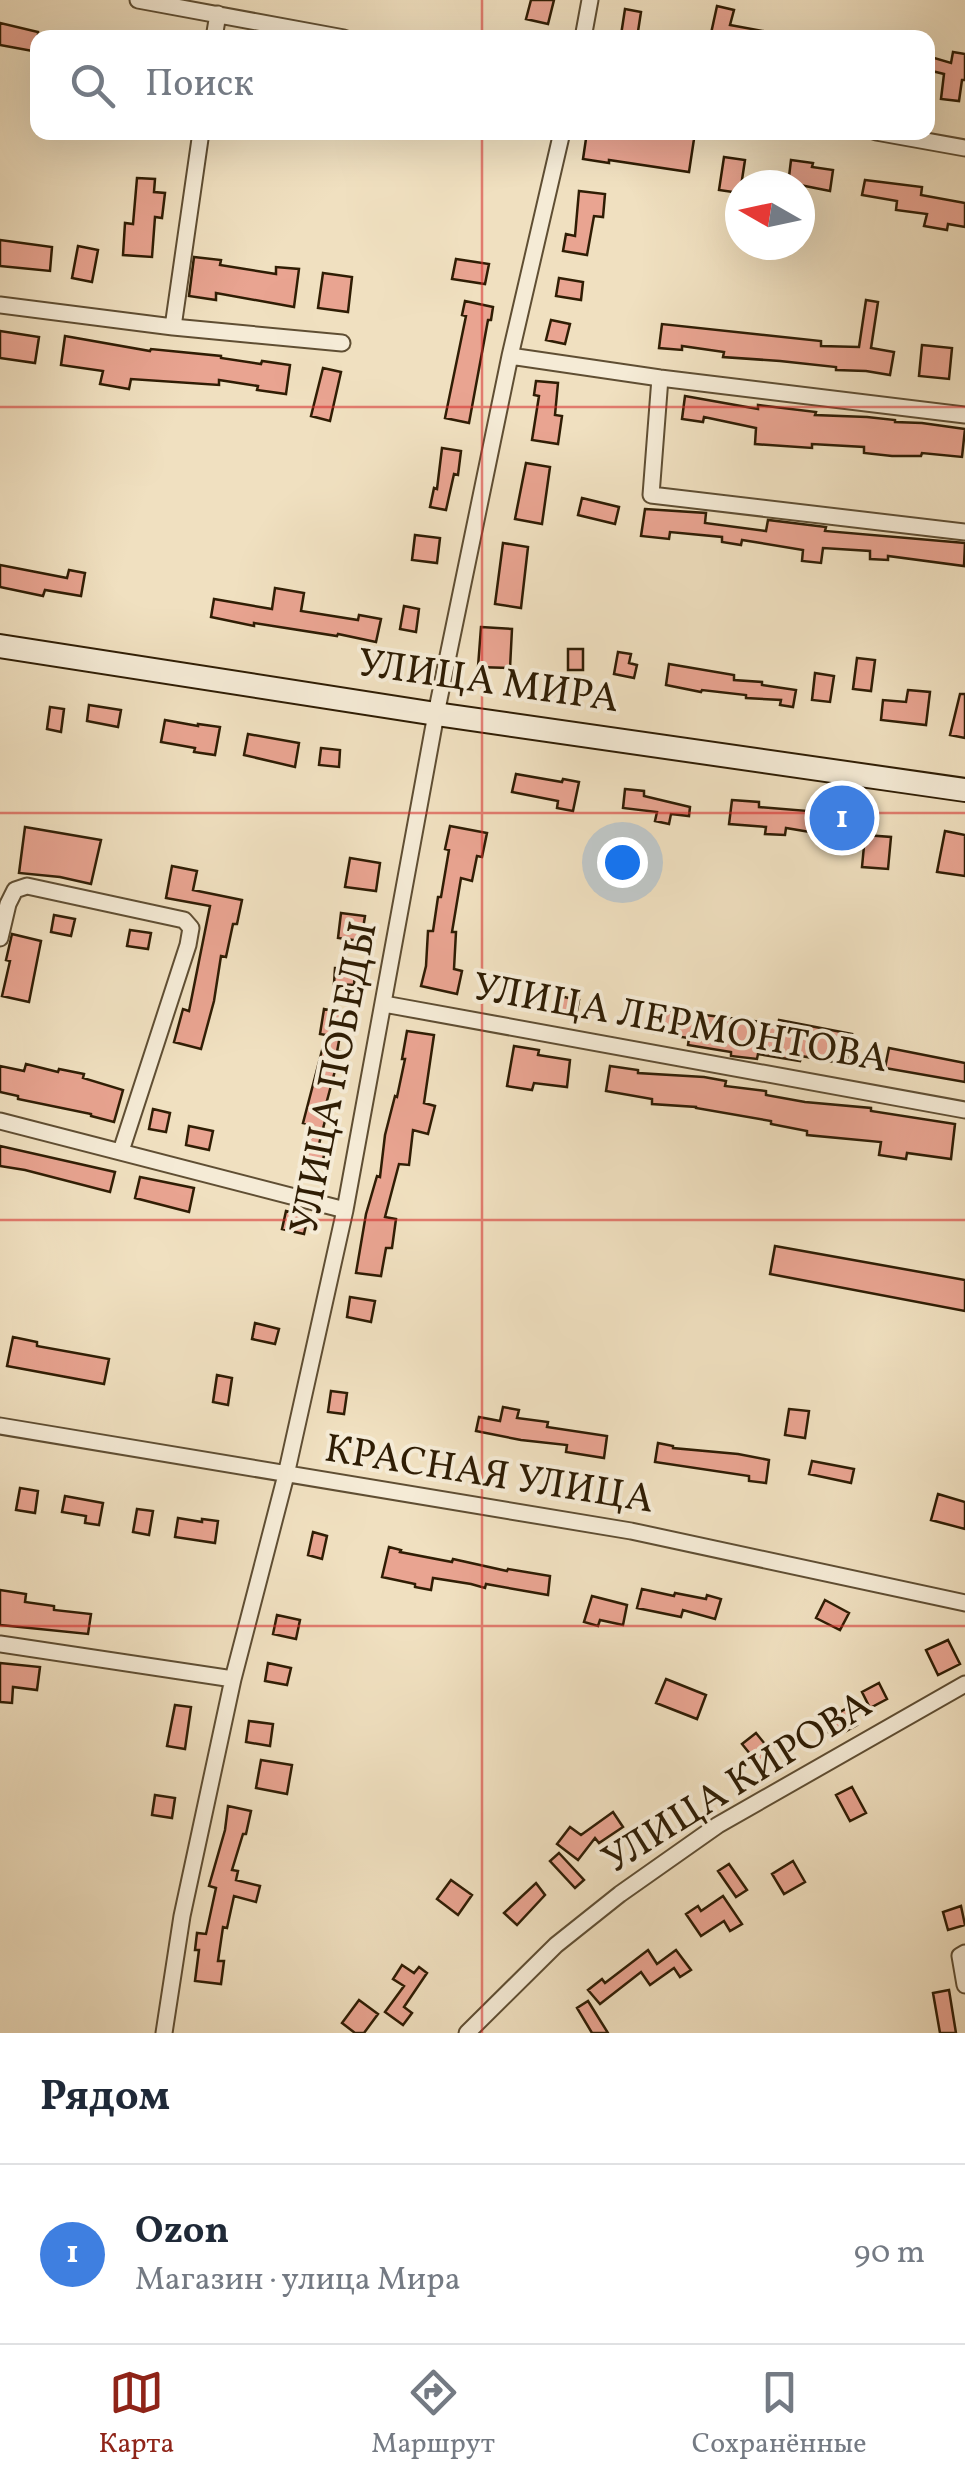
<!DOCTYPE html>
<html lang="ru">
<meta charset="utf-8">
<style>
body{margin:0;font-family:Vollkorn,serif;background:#f6f6f7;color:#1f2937}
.compass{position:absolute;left:725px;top:170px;width:90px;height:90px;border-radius:50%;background:#fff;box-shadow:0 10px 40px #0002;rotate:279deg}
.you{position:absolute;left:622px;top:862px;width:35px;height:35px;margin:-25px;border:8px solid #fff;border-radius:50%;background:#1a73e8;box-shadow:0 0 0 15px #1a73e833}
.badge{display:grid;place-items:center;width:65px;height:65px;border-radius:50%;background:#8f2418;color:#fff;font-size:32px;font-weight:700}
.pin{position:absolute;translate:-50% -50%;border:5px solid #fff;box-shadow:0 2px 10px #0006}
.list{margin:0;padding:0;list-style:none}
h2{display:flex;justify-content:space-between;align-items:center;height:130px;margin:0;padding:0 40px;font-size:42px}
h2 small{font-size:32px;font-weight:400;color:#747a83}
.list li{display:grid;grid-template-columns:65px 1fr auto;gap:30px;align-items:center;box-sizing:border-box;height:180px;padding:0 40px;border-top:2px solid #e0e1e3}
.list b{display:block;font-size:38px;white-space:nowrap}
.list p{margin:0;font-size:32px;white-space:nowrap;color:#747a83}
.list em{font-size:32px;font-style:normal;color:#747a83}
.icon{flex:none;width:55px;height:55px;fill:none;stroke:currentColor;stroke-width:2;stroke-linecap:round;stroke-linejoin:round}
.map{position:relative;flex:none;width:965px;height:2033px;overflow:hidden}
.search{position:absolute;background:#fff;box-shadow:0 10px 40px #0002;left:30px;right:30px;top:30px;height:110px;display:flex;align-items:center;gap:25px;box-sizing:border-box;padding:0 35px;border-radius:20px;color:#747a83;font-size:38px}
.sheet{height:310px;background:#fff}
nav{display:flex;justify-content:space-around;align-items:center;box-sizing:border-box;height:140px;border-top:2px solid #e0e1e3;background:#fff;font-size:28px;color:#747a83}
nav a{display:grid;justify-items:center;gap:5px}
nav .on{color:#8f2418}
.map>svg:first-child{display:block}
</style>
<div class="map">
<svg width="965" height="2033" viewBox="0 0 965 2033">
<rect width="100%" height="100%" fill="#f0e0c0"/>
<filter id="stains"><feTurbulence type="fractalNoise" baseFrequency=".002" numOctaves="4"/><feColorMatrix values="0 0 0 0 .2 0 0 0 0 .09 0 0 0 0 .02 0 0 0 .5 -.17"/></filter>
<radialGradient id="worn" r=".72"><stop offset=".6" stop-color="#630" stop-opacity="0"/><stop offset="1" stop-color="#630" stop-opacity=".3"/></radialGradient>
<path fill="#e9a491" stroke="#2f1d04" stroke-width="2.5" d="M531 0H554L548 24 526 19Z
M717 6 734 10 730 25 763 31 762 38H710Z
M625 9 641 12 637 38 621 35Z
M0 23 38 32V52L0 45Z
M953 52 965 54V80H962L959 101 941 99 944 74 928 70 931 57 951 63Z
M587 132H650L694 139 689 172 609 160V163L583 159Z
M724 157 745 160 740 193 719 190Z
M791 160 813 163 812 167 833 170 830 191 800 185H788Z
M137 178 155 179 154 192 165 193 162 218 155 217 152 257 123 255 125 223 133 224Z
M865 180 922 187 921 195 965 203V227L948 224 947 230 924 226 927 214 896 210 897 201 862 195Z
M579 191 605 194 603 217 594 216 587 255 563 251 566 234 575 236Z
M0 240 52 247 50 271 0 266Z
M78 246 98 250 92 282 72 278Z
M194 257 221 260 220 265 276 274V267L299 269 294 307 216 293V300L189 296Z
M456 259 489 264 485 284 452 279Z
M323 273 352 277 348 312 318 308Z
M559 278 583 282 581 300 556 296Z
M866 300 878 302 871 348 894 352 890 375 866 371 836 370V367L780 361 723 357 724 352 682 346V350L659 348 662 324 821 341V346L859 347Z
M465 301 493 307 491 320H488L469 423 445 418 466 316 462 315Z
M551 320 570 324 565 344 546 340Z
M0 331 39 337 35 363 0 358Z
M65 336 150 351 151 349 221 356V358L261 364 262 361 290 365 286 394 257 390 258 386 219 380V385L131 379 129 389 100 384 103 371 61 365Z
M922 345 952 348 949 379 919 376Z
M323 368 341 372 330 421 311 416Z
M536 381 558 383 555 415 562 416 558 444 532 440 539 396 534 395Z
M685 396 758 409V405L816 412 815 415 867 417 895 420V422L922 423 965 429 962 457 922 453 921 456H892L864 453V447L812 444V448L755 444 756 428 704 417 703 422 682 419Z
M442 448 461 451 458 475 454 474 446 510 430 507 434 488 437 489Z
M526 463 550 467 542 524 515 519Z
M582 498 619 507 615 524 578 515Z
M645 509 706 513 705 523 766 531 768 520 826 527 825 531 965 543 964 566 888 556V560L870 559V551L823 548 821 563 802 561 803 550 742 540 741 545 722 542V537L670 532 669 539 641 536Z
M415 535 440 538 437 563 412 560Z
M503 543 528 547 521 608 495 604Z
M0 565 67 578 69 570 85 573 81 596 45 590 43 596 0 587Z
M275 588 304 593 301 611 358 620 359 615 381 619 376 642 338 634 337 636 254 623V626L211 617 214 599 272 609Z
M404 606 419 609 416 632 400 629Z
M481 627 512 629 510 668 478 667Z
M568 649H583V670H568Z
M618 652 631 654 629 663 637 665 634 678 614 674Z
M857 658 875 660 871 691 853 689Z
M669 664 734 675V680L762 682V685L796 690 793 707 780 705 781 700 746 698V695L702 690 701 692 666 685Z
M815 673 834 676 830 702 812 700Z
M908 690 930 692 926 725 881 720 883 700 906 702Z
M960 694H965V738L950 735Z
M89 705 121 710 118 727 87 721Z
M50 707 64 709 61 732 47 729Z
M165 720 198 726V724L220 727 215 755 194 752 195 748 161 742Z
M248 734 299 743 295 767 244 755Z
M321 748 340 750 339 767 319 765Z
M516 774 562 782 563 779 579 782 573 811 557 808 558 801 512 792Z
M625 789 644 791V796L690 807 689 816 671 814 669 824 655 821 657 812 623 808Z
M732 800 759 802V807L807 811 808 808 837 814 860 815 858 844 834 841V836L786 828 785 835 765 834 766 827 729 824Z
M450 826 487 833 482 857 477 856 472 881 461 878 452 932H456L454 969 462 971 457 994 421 986 426 966 428 931H433L438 897H441L449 850 445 849Z
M25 827 101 840 91 884 60 877 19 873Z
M945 831 965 835V876L937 872Z
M865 835 891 837 888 869 862 867Z
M350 858 380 863 376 891 345 887Z
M172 866 197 871 193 890 242 900 237 924H233L226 957 221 956 214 1001 201 1049 174 1042 183 1009 189 1011 210 906 166 898Z
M341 913 365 916 361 941 338 938Z
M54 915 75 919 71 936 51 932Z
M130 930 151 933 148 949 127 946Z
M12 934 41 941 29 1002 2 996 10 961 6 960Z
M335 968 355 970 354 985 334 984Z
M559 996 579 1000 576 1016 556 1012Z
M324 1009 344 1013 337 1052H340L324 1112 327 1113 318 1148H325L323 1161 304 1158 308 1124 303 1123 326 1035 320 1034Z
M656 1009 778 1024 779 1020 852 1034 846 1064 801 1056 800 1061 758 1054 757 1059 731 1056V1052L688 1045 689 1038 653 1033Z
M407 1031 434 1035 424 1103 435 1106 428 1134 413 1130 409 1165 399 1164 385 1217 396 1219 392 1248H386L381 1276 356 1273 366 1214 377 1176 380 1177 385 1135 395 1096 397 1097 405 1059H402Z
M514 1046 539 1050 538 1055 570 1060 567 1087 534 1083 532 1090 507 1086Z
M889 1048 965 1063V1082L885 1068Z
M26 1064 58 1072 59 1069 84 1074 83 1078 123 1090 114 1122 91 1116V1114L18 1099V1096L0 1092V1066L24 1071Z
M610 1066 638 1070V1073L704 1077 726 1081 725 1086 766 1091V1095L805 1102 871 1108V1111L955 1124 951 1159 907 1153 906 1159 879 1155 881 1142 807 1135V1131L771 1124V1121L696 1108V1107L652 1104V1099L606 1091Z
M153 1109 170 1113 166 1132 149 1129Z
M189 1126 213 1131 209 1150 186 1145Z
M0 1146 115 1172 110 1192 25 1170 0 1166Z
M140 1177 194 1188 189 1212 135 1198Z
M286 1211 308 1216 304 1234 282 1229Z
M775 1246 965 1280V1311L770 1274Z
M350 1297 375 1301 371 1322 347 1317Z
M255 1323 279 1329 275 1344 252 1339Z
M13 1337 37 1342V1346L109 1359 104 1384 7 1366Z
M217 1375 232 1378 228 1405 213 1402Z
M331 1391 347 1393 344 1414 328 1412Z
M503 1407 519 1410 517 1418 548 1422 547 1427 607 1436 604 1458 566 1452 567 1445 521 1440 476 1431 479 1417 500 1421Z
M789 1409 809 1411 805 1438 785 1435Z
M658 1443 673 1446V1448L738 1454 769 1460 766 1483 749 1481V1476L655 1462Z
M812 1461 854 1469 851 1483 809 1474Z
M20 1488 38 1491 35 1513 16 1510Z
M938 1494 965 1502V1529L931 1520Z
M65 1496 103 1503 99 1525 85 1523 86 1516 62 1512Z
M137 1509 153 1511 149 1535 133 1532Z
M178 1518 202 1522V1519L218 1521 215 1543 175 1537Z
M313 1532 327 1536 322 1559 308 1555Z
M389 1547 401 1550 400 1552 452 1562 453 1559 507 1571 508 1569 550 1576 548 1595 486 1584 485 1588 471 1584 433 1578 431 1590 415 1587V1584L382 1577Z
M642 1589 674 1596 675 1593 706 1599 707 1595 721 1599 715 1619 683 1610 681 1617 637 1608Z
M0 1590 26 1594 25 1602 54 1606V1610L91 1614 88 1634 0 1625Z
M592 1596 627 1605 623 1625 600 1620 598 1626 584 1622Z
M825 1600 849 1613 840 1630 816 1618Z
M277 1615 300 1620 296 1639 273 1634Z
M948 1640 960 1664 938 1675 926 1650Z
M0 1663 40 1667 37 1690 13 1687 12 1703 0 1702Z
M268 1663 291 1668 287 1685 265 1681Z
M666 1679 706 1695 697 1719 656 1703Z
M879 1683 887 1699 870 1708 862 1692Z
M175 1705 191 1707 185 1749 167 1746Z
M847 1708 857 1725 832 1739 823 1722Z
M249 1721 273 1724 270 1746 246 1742Z
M756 1733 773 1754 759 1765 742 1744Z
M261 1760 292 1765 287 1794 256 1788Z
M852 1787 866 1813 850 1821 836 1795Z
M155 1795 175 1798 172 1818 152 1815Z
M228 1806 251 1811 246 1834H243L232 1870 238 1871 236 1880 260 1886 256 1902 234 1896 227 1928 223 1927 218 1961H224L221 1984 195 1981 199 1950H195L197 1933 206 1934 216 1888 209 1886 225 1830Z
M613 1812 623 1827 599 1843 595 1838 578 1860 557 1844 570 1827 581 1835Z
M559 1853 584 1880 575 1888 550 1861Z
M793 1861 805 1882 784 1894 772 1874Z
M729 1864 747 1890 736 1897 718 1871Z
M451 1880 472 1895 458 1915 437 1899Z
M536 1883 545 1895 517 1925 504 1913Z
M723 1896 742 1924 730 1931 724 1921 701 1936 686 1914 698 1906 701 1911Z
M961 1906 965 1925 948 1930 943 1912Z
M648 1950 657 1964 676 1950 691 1970 680 1977 674 1968 650 1985 641 1972 600 2004 588 1990 602 1979 605 1983Z
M402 1965 414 1973 419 1967 427 1973 404 2007 412 2013 403 2025 385 2012 404 1986 393 1979Z
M949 1990 956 2033H940L933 1993Z
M359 2000 378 2014 364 2033H355L342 2023Z
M588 2001 608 2033H592L577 2008Z"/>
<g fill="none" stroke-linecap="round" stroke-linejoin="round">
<defs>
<path id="street" d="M138 0 344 38
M214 38 218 14
M583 38 590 0
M876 132 965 148
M0 305 173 327 342 343
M173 327 201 132
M510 356 660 378 965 415
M660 378 651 495 965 532
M0 938 8 904 15 890 27 886 184 920 191 928 188 945 121 1151
M384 1004 965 1110
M0 1121 345 1210
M0 1426 631 1531 965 1603
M0 1644 233 1679
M965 1953 960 1956 965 1985
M164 2033 182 1916 233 1679 286 1475 345 1210 436 714 510 356 562 132
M467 2033 556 1945 620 1894 718 1825 965 1684"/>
<path id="secondary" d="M0 646 436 714 965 790"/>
</defs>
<use href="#street" stroke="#5f4e33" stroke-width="19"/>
<use href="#secondary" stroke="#2f1d04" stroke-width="26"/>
<use href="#street" stroke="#f5ebd6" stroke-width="15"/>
<use href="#secondary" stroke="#f5ebd6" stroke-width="22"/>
</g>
<path fill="none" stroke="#d62828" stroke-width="2.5" stroke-opacity="0.55" d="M482 0V38M482 132V2033M0 407H965M0 813H965M0 1220H965M0 1626H965"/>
<g text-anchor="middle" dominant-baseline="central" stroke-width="8" stroke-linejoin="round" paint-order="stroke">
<g font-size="40" fill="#2f1d04" stroke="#f5ebd6">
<text transform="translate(488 683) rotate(8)">УЛИЦА МИРА</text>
<text transform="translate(680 1025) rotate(10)">УЛИЦА ЛЕРМОНТОВА</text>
<text transform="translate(336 1078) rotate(-79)">УЛИЦА ПОБЕДЫ</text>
<text transform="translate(489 1476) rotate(9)">КРАСНАЯ УЛИЦА</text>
<text transform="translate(738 1784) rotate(-32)">УЛИЦА КИРОВА</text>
</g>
</g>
<rect width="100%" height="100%" filter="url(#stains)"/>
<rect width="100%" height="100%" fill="url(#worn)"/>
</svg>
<svg class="compass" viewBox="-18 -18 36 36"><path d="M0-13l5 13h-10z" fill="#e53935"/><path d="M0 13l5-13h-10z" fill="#747a83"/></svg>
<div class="you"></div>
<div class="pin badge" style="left:842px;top:818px;background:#3f7fe0">1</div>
<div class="search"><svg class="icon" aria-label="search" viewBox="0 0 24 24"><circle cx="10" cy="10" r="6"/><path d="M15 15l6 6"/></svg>Поиск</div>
</div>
<section class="sheet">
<h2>Рядом<small></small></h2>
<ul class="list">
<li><span class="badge" style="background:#3f7fe0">1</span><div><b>Ozon</b><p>Магазин · улица Мира</p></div><em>90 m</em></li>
</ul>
</section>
<nav>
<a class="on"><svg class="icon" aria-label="map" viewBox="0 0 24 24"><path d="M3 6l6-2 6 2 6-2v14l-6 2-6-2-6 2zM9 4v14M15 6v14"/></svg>Карта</a>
<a><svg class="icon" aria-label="directions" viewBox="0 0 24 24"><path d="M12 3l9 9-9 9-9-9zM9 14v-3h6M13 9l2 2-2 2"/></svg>Маршрут</a>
<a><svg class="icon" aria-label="saved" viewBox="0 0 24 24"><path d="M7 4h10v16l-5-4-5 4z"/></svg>Сохранённые</a>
</nav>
